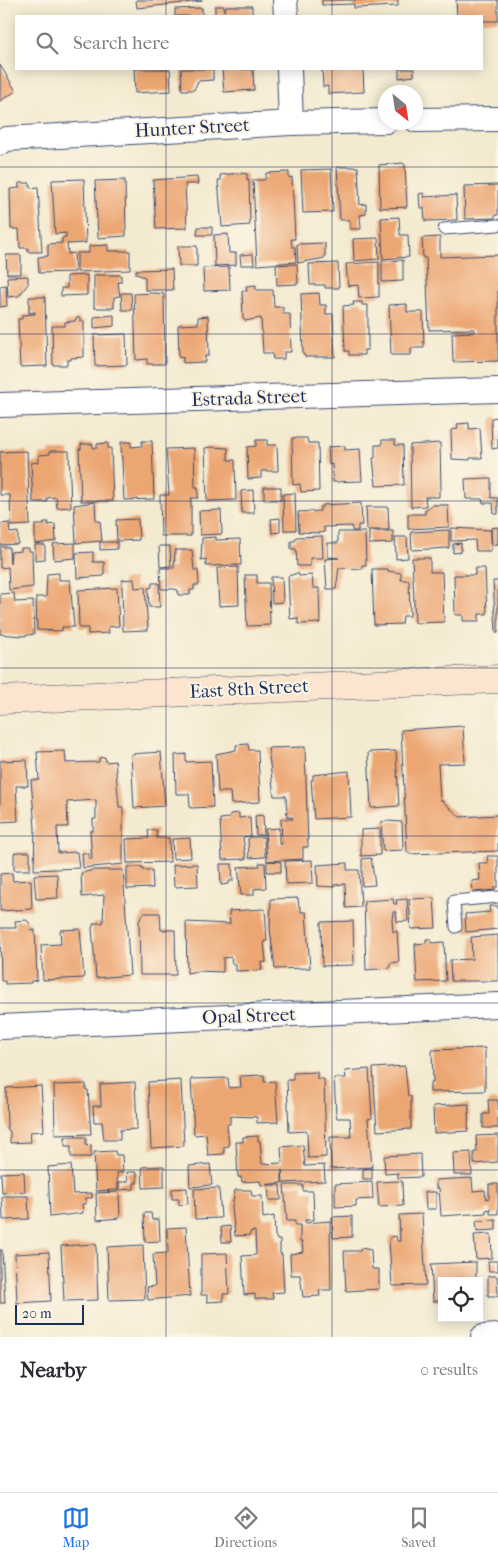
<!DOCTYPE html>
<style>
body{margin:0;font-family:"IM FELL French Canon",serif;background:#f2f2f3;color:#2b2b33}
.controls{position:absolute;right:15px;bottom:15px;display:grid;overflow:hidden;border-radius:0px;box-shadow:0 2px 12px #0003}
.controls button{width:45px;height:45px;display:grid;place-items:center;padding:0;border:0;border-bottom:1px solid #e1e1e2;background:#fff;color:#2b2b33;font:25px sans-serif}
.compass{position:absolute;left:378px;top:85px;width:45px;height:45px;border-radius:50%;background:#fff;box-shadow:0 2px 12px #0003;rotate:150deg}
.scale{position:absolute;left:15px;bottom:12px;width:69px;box-sizing:border-box;padding-left:5px;border:2px solid #1b2f5e;border-top:0;font-size:14px;line-height:18px;white-space:nowrap;color:#1b2f5e;-webkit-text-stroke:4px #fcf5e5;paint-order:stroke}
.list{margin:0;padding:0;list-style:none}
h2{display:flex;justify-content:space-between;align-items:center;height:65px;margin:0;padding:0 20px;font-size:21px}
h2 small{font-size:16px;font-weight:400;color:#7c7c81}
.icon{flex:none;width:28px;height:28px;fill:none;stroke:currentColor;stroke-width:2;stroke-linecap:round;stroke-linejoin:round}
.map{position:relative;flex:none;width:498px;height:1337px;overflow:hidden}
.search{position:absolute;background:#fff;box-shadow:0 2px 12px #0003;left:15px;right:15px;top:15px;height:55px;display:flex;align-items:center;gap:12px;box-sizing:border-box;padding:0 18px;border-radius:0px;color:#7c7c81;font-size:19px}
.sheet{height:155px;background:#fff}
nav{display:flex;justify-content:space-around;align-items:center;box-sizing:border-box;height:70px;border-top:1px solid #e1e1e2;background:#fff;font-size:14px;color:#7c7c81}
nav a{display:grid;justify-items:center;gap:2px}
nav .on{color:#1a73e8}
.map>svg:first-child{display:block}
</style>
<div class="map">
<svg width="498" height="1337" viewBox="0 0 498 1337">
<rect width="100%" height="100%" fill="#fcf5e5"/>
<filter id="ink" filterUnits="userSpaceOnUse"><feTurbulence type="fractalNoise" baseFrequency=".02" numOctaves="2"/><feDisplacementMap in="SourceGraphic" scale="10" xChannelSelector="R" yChannelSelector="G"/><feConvolveMatrix kernelMatrix="1 2 1 2 8 2 1 2 1" color-interpolation-filters="sRGB"/></filter>
<filter id="wash" filterUnits="userSpaceOnUse"><feTurbulence type="fractalNoise" baseFrequency=".0096" numOctaves="4" result="noise"/><feDisplacementMap in="SourceGraphic" scale="20" xChannelSelector="R" yChannelSelector="G"/><feGaussianBlur stdDeviation="1.12" result="paint"/><feColorMatrix in="noise" values="0 0 0 0 0 0 0 0 0 0 0 0 0 0 0 0 0 1.4 0 .05"/><feComposite in="paint" operator="in"/></filter>
<g filter="url(#wash)">
<rect width="100%" height="100%" fill="#f3eacf"/>
<g id="blocks">
<path fill="#eca672" d="M136 0H202V1L137 8Z
M322 0H398V6L354 8V4L322 5Z
M456 0H498V21H482V16H457Z
M215 6H224V11L226 6H252V16L215 15Z
M202 8V16H175V9Z
M0 65 16 91 0 101Z
M134 69H170L171 91 135 93Z
M181 69H213V80L198 81 194 90H182Z
M222 69H253L254 90 224 92Z
M322 69H363L364 92 328 94V86L323 87Z
M399 69H414V76L399 78Z
M403 163 405 165 407 207 380 208 379 165Z
M337 167H358L360 205 366 204V214L360 215 361 229H350V220H340Z
M331 169 333 212 303 213 301 170Z
M289 172V178L292 177 295 239H291L292 247H295L296 262 257 265 253 180H264L266 178V173Z
M241 173 247 174V180L249 179 250 225 222 227 218 180H221L220 175Z
M197 177 198 184H185L187 228 156 229 153 180Z
M84 179 86 243 67 244 68 254 74 253 75 272 39 273 38 257 48 256V244L62 243V238L66 237V233L55 234 52 180Z
M125 180 126 236 98 238 95 181Z
M19 183H30V188L38 187 42 252H28V248H20L19 229H11L10 189 19 188Z
M498 185V215H495V218L465 219 464 186Z
M424 193V197L456 195 457 220 425 221 424 208H420L419 194Z
M399 217 400 235H408L409 257 383 259 381 218Z
M198 227H212V235H197Z
M228 234 229 253H236V265L215 266 214 235Z
M440 237V257L498 255V361L453 362 452 333 474 332V329L429 330 426 258H423L422 238Z
M378 238 379 259 354 261 353 239Z
M325 243V258L298 263 297 244Z
M108 245V251H130V270L77 272V253H89V246Z
M178 246H197V266H179Z
M253 254 254 265H241L240 255Z
M6 255H21V274H7Z
M403 260V281L382 282V261Z
M379 262V297L359 298 358 285 348 286 346 264Z
M338 263 339 288H325V285H310L309 264Z
M297 264 298 284 277 285 276 265Z
M229 267 230 290 204 291 203 268Z
M172 269 173 290H145V277L136 274V270Z
M87 275V295L61 296V288H67V276Z
M94 275H121V282H118L120 296 114 297V308H94Z
M28 276V284L19 296 8 297 7 277Z
M6 285 7 306 0 307V286Z
M256 285V290H273L274 307H283V314H290L291 352H284V359H273L272 353H263L261 318 245 321 243 318 242 291H247L246 286Z
M121 293H131L132 310H122Z
M155 293 164 294 165 364H147V359L136 360 134 294Z
M319 293 320 305H326V314H333L335 357H305L303 353 301 294Z
M29 297H45L47 366 20 367 18 319H22V315L35 314V312L29 313Z
M353 302H362V305H368V350H364V355H349V351H345L343 306 354 305Z
M407 304V312H423L424 348H411V355H391L389 305Z
M114 315V326L94 328V317Z
M208 316 209 356H205V362L183 363V357L179 358 178 325 198 324V317Z
M76 318H80V321H84V357L71 358V360H67V365H53L52 326H65V322L75 321Z
M126 334 127 365 95 366 94 335Z
M498 417V448L492 449 491 418Z
M469 423V429L480 428 482 458H470V460L452 459 451 430 458 429 457 424Z
M292 438H307L308 443H318L319 491 301 492 300 484 293 485Z
M256 440H267V445H277L278 471H261V478L248 479 247 447 256 446Z
M382 440H395V445H403L404 485 376 486 373 458H375V445H382Z
M142 441H152L154 499 124 500 121 442H131V447L142 446Z
M108 443V448H111L113 501H81L79 449H81V444H93V448H97V444Z
M440 443 441 490 439 491V497H425L426 506 411 507 410 445Z
M345 446V450L360 449 362 481 333 482 332 464 329 465 328 447Z
M210 447 228 448V460H235L236 500 207 501 205 448Z
M194 448 195 487H198V498H191V536H161L160 495H169L166 449Z
M27 451 30 525 11 526 10 495H0V452Z
M50 451H69L71 507 57 508 56 497 47 498V502H33L31 463 39 462V455L50 454Z
M491 478V498H498V514H494L493 503H483L482 499H466L465 479Z
M264 487H281V500H264Z
M253 490 254 513H242L241 491Z
M295 493 296 530H284L283 494Z
M95 502 96 521H100L102 541 76 543 74 505Z
M361 503 362 525H358V531H352V526L324 527V532L320 533 299 532 298 512 320 511V507H323V505Z
M433 505H448L449 527 408 529V514H425V510Z
M366 507H388L389 530H367Z
M221 510 222 534 200 535 199 511Z
M280 518V532L272 533 271 519Z
M138 519 139 540 117 541 116 520Z
M44 522H49L48 525 55 524 56 541 35 544V525H44Z
M9 523 10 533 18 532V544L0 545V524Z
M498 527V544L492 545 491 528Z
M451 528 491 530V551H476L475 540 451 541Z
M449 530V548L412 550 411 532Z
M369 531H393V543L369 544Z
M365 532 366 565H362V569L339 568 336 589H327L325 559 339 558 328 557V543H338V532Z
M322 536 323 558H310V566H297L296 549H291V541H295L296 537Z
M216 537V540L240 539 241 565 206 566V559L201 560 202 538Z
M395 537H407L408 558 396 559Z
M100 542H117V549L100 550Z
M75 543V558L54 560 53 544Z
M461 543V552L453 553V544Z
M35 545H45V559L35 560Z
M159 546H170L171 566 160 567Z
M0 547H9L10 564 11 552 21 551V548H29V551H32L33 587 9 590 8 567 0 568Z
M175 550H192L194 570H198L199 585H194V590H190V595H178V590L174 589H161L160 568H174Z
M93 552V562H104V576L77 578 76 553Z
M412 558H430V572H442L444 622 415 623Z
M238 567 239 605 219 606 217 568Z
M475 568H485L487 614H479V621H463V615H455L454 575H475Z
M372 569H388V571L401 573V580H409L410 616H403L402 624 374 625Z
M59 573V580H70L74 627H62V631L37 630 36 597H46L47 574Z
M298 573 299 576 312 575 313 588H319L320 623 298 624V618L290 619 288 576Z
M245 575H257V583H269L270 625 247 626Z
M271 577H282L283 602 272 603Z
M134 579 135 588 145 587 148 630 123 631 122 580Z
M493 581H498V633H496Z
M152 583H159L160 607H149L148 588 152 587Z
M117 588 119 626 108 627 109 633 88 634V628H79L78 590Z
M14 593 15 602 33 601 34 634 22 636 0 634V594Z
M463 726 465 763 438 764 440 799 460 817 498 815V851L409 854 407 852 401 730Z
M248 744 249 750H258L260 802 231 804 230 792H218L216 754 236 750V745Z
M305 747 308 847H303V859L267 861 265 829 279 828V844H282L281 819H293L292 817H287L286 796H274L268 748Z
M65 751 66 763 99 762V758L105 757 106 762 115 761 119 807H123V864L83 868 82 853H89V859H92L90 831H93V819H96V800L67 802 68 827H57L58 853 77 852 79 868 34 870 35 828 31 780H39L37 752Z
M396 751 399 806 371 808 368 752Z
M161 752 165 806 134 808 131 754Z
M186 754V762L211 761 213 807 190 808 189 794H176L175 755Z
M27 760 28 786H16L18 821 0 822V761Z
M349 771 351 817 314 819 311 780H313V775Z
M239 813V818L250 817 251 836 243 837 246 859 222 860 220 819 230 818V814Z
M263 815 264 835H256L255 816Z
M387 821 402 822 403 850 383 851 381 822Z
M380 829V855L361 856V830Z
M148 830H157L156 838H169L170 862 127 863 126 839 149 838Z
M251 837H264L265 857 249 858 248 839Z
M190 838 191 858 173 859 172 839Z
M18 852H30V870H14V853Z
M487 856H498V887H495V890L473 892 472 881 480 880 479 863H488Z
M371 858 375 885 362 886V859Z
M312 860 313 883 286 884 285 861Z
M267 861 281 862V872H267Z
M259 863H265L266 888 254 889V895H241L238 867 260 866Z
M347 863V870H359L361 907 346 908 345 884 334 885V887L318 886 317 865Z
M197 864 198 886 174 887 173 865Z
M220 864H232L233 881H229V884L221 885Z
M127 867H143V870H152L153 888 127 889Z
M94 870H123L130 975 96 978 92 928 94 923H103L104 895 82 897 81 873Z
M12 873 13 881 31 880 32 909 0 911V874Z
M57 874 58 898 36 899 34 875Z
M298 898 299 907H301V912H306L310 968 275 969 270 929 271 899Z
M434 898 436 928 411 929 409 899Z
M393 899 394 904H397L396 900 407 899 408 921 397 922 396 912H393L392 920 393 932 397 931 399 962 390 963V968L366 970 364 901Z
M489 906H498V929L466 932 465 914 490 912Z
M265 909 267 941H264L266 962 261 963 262 970 236 971V964H232L231 957 223 958V972L198 971 187 973 186 922 230 924 229 911Z
M144 913H160L161 930H175L176 975H140L139 921Z
M26 920 30 923 31 931 35 930 37 980 31 981V983L5 984V981H1L0 928H16L15 921Z
M353 921 354 965 322 966 321 922Z
M80 929 84 978 43 980 41 945 61 944 60 930Z
M498 935V981H451L450 960 472 959 471 937Z
M426 939H431V943L444 942 446 981 417 982 415 944 426 943Z
M485 1048V1091L430 1092V1083H433L432 1050Z
M405 1066 408 1096H411V1129L377 1131 373 1068Z
M369 1069 372 1118 368 1119 372 1167 331 1169 330 1137H351L350 1118H337L336 1114 334 1078H346L345 1071Z
M317 1072V1079H324L326 1157 308 1158 307 1131 289 1132 287 1080H293V1073Z
M264 1075V1082L275 1081 278 1122 257 1123V1117L230 1116V1124H227L229 1146 224 1147V1154L208 1155 206 1134 194 1135 191 1079 228 1078 229 1088 241 1087 240 1076Z
M181 1080 184 1146 151 1148 148 1082Z
M135 1082 137 1129 120 1130V1140H104L102 1122H94L93 1106H101L100 1084Z
M86 1084V1090H88L91 1134 55 1135 54 1085Z
M41 1086 44 1131 30 1132 31 1142 10 1143V1132L7 1128 6 1088Z
M488 1100H498V1128H483V1114H489Z
M469 1104 468 1131 434 1133 433 1106Z
M498 1135V1162L474 1164V1152H477L476 1136Z
M258 1136V1141H260L262 1164 282 1163 281 1147 303 1145 305 1166 324 1165 325 1181 283 1183 282 1170V1183L261 1185 260 1181 242 1182 241 1177H238L236 1142H243V1137Z
M65 1137H86V1146L91 1145V1157H71V1146H65Z
M115 1151 116 1155H122L123 1172 117 1173 118 1190 96 1191 94 1152Z
M471 1152 472 1175H454L453 1153Z
M420 1154 421 1177 398 1178V1173L385 1174 384 1156Z
M210 1164 212 1185 190 1187 189 1166Z
M71 1165 73 1194 92 1193V1198H86V1204H82L83 1213 50 1217 48 1167Z
M164 1166V1187L143 1188 142 1167Z
M372 1168V1179H363V1169Z
M24 1172 25 1192 2 1193 1 1173Z
M127 1172H137V1183H134V1189L119 1190V1182H128Z
M472 1178 473 1191 485 1190 486 1199 489 1198V1184H498V1214H490V1209L486 1210V1213L441 1216 439 1188H436V1180Z
M402 1181 403 1206 379 1207 377 1182Z
M372 1182 373 1199 356 1200V1206L335 1207V1184Z
M268 1185H280L281 1200H269Z
M284 1185H303V1191H313L314 1220H305V1223L330 1221 331 1290H319L320 1296 303 1297 300 1275H291L290 1254 303 1252 302 1242H300V1225H295V1221H287Z
M187 1188 188 1204 179 1205V1199H172V1189Z
M219 1188 221 1218 195 1219 194 1189Z
M235 1190H251L252 1196H262L263 1218 274 1216 275 1235 277 1240H280V1254H282L284 1292 272 1293 273 1299H255V1294L244 1295 242 1256 256 1255 255 1231 250 1232V1235L235 1236 232 1207Z
M119 1192 120 1218 97 1220 96 1193Z
M425 1192H436V1209H426Z
M2 1196H28L29 1219 3 1220Z
M144 1213H151L152 1220 159 1219 160 1241 145 1242Z
M422 1214 426 1285 392 1286 389 1241 390 1237 396 1236 397 1241H400L399 1215Z
M352 1216V1237L333 1238 332 1217Z
M496 1220V1230L477 1231 476 1221Z
M230 1226 231 1242H222L221 1227Z
M186 1227 190 1296 148 1300 147 1287 155 1286 153 1254 168 1253 167 1228Z
M491 1234 492 1258 476 1259 474 1235Z
M96 1244 98 1300 64 1301 61 1246Z
M143 1245 145 1299 109 1300 107 1247Z
M361 1248 371 1250 372 1269H379V1289L346 1291 344 1251H360Z
M0 1250H2L5 1303H0Z
M49 1252 51 1301 17 1303 15 1254Z
M227 1253 229 1294H223L224 1301 207 1302V1295H201V1254Z
M488 1261H498V1271H489Z
M476 1262V1281H442V1301H433L431 1264Z
M488 1276H497L498 1296H488Z"/>
</g>
</g>
<g filter="url(#ink)">
<use href="#blocks" fill-opacity="0" stroke="#3b4b6f" stroke-width="1"/>
<g fill="none" stroke-linecap="round" stroke-linejoin="round">
<defs>
<path id="lane" d="M444 229 498 225
M456 927 454 901 498 897"/>
<path id="street" d="M285 0 286 16
M289 69 291 123
M416 120 498 119
M0 143 6 139 291 123 386 121
M0 405 498 390
M0 1027 498 1005
M483 1337 498 1336"/>
<path id="secondary" d="M0 700 498 679"/>
</defs>
<use href="#lane" stroke="#3b4b6f" stroke-width="13"/>
<use href="#street" stroke="#3b4b6f" stroke-width="26"/>
<use href="#secondary" stroke="#3b4b6f" stroke-width="29"/>
<use href="#lane" stroke="#fff" stroke-width="11"/>
<use href="#street" stroke="#fff" stroke-width="24"/>
<use href="#secondary" stroke="#fce5cf" stroke-width="28"/>
</g>
</g>
<path fill="none" stroke="#1b2f5e" stroke-width="1" stroke-opacity="0.55" d="M166 0V16M332 0V16M166 69V1337M332 69V1337M0 167H498M0 334H498M0 501H498M0 668H498M0 836H498M0 1003H498M0 1170H498"/>
<g text-anchor="middle" dominant-baseline="central" stroke-width="4" stroke-linejoin="round" paint-order="stroke">
<g font-size="19" fill="#1b2f5e" stroke="#fcf5e5">
<text transform="translate(192 128) rotate(-3)">Hunter Street</text>
<text transform="translate(249 398) rotate(-2)">Estrada Street</text>
<text transform="translate(249 689) rotate(-3)">East 8th Street</text>
<text transform="translate(249 1016) rotate(-2)">Opal Street</text>
</g>
</g>
</svg>
<div class="controls">
<button><svg class="icon" aria-label="locate" viewBox="0 0 24 24"><circle cx="12" cy="12" r="6"/><path d="M12 2v4M12 18v4M2 12h4M18 12h4"/></svg></button>
</div>
<svg class="compass" viewBox="-18 -18 36 36"><path d="M0-13l5 13h-10z" fill="#e53935"/><path d="M0 13l5-13h-10z" fill="#7c7c81"/></svg>
<div class="scale">20 m</div>
<div class="search"><svg class="icon" aria-label="search" viewBox="0 0 24 24"><circle cx="10" cy="10" r="6"/><path d="M15 15l6 6"/></svg>Search here</div>
</div>
<section class="sheet">
<h2>Nearby<small>0 results</small></h2>
<ul class="list">
</ul>
</section>
<nav>
<a class="on"><svg class="icon" aria-label="map" viewBox="0 0 24 24"><path d="M3 6l6-2 6 2 6-2v14l-6 2-6-2-6 2zM9 4v14M15 6v14"/></svg>Map</a>
<a><svg class="icon" aria-label="directions" viewBox="0 0 24 24"><path d="M12 3l9 9-9 9-9-9zM9 14v-3h6M13 9l2 2-2 2"/></svg>Directions</a>
<a><svg class="icon" aria-label="saved" viewBox="0 0 24 24"><path d="M7 4h10v16l-5-4-5 4z"/></svg>Saved</a>
</nav>
